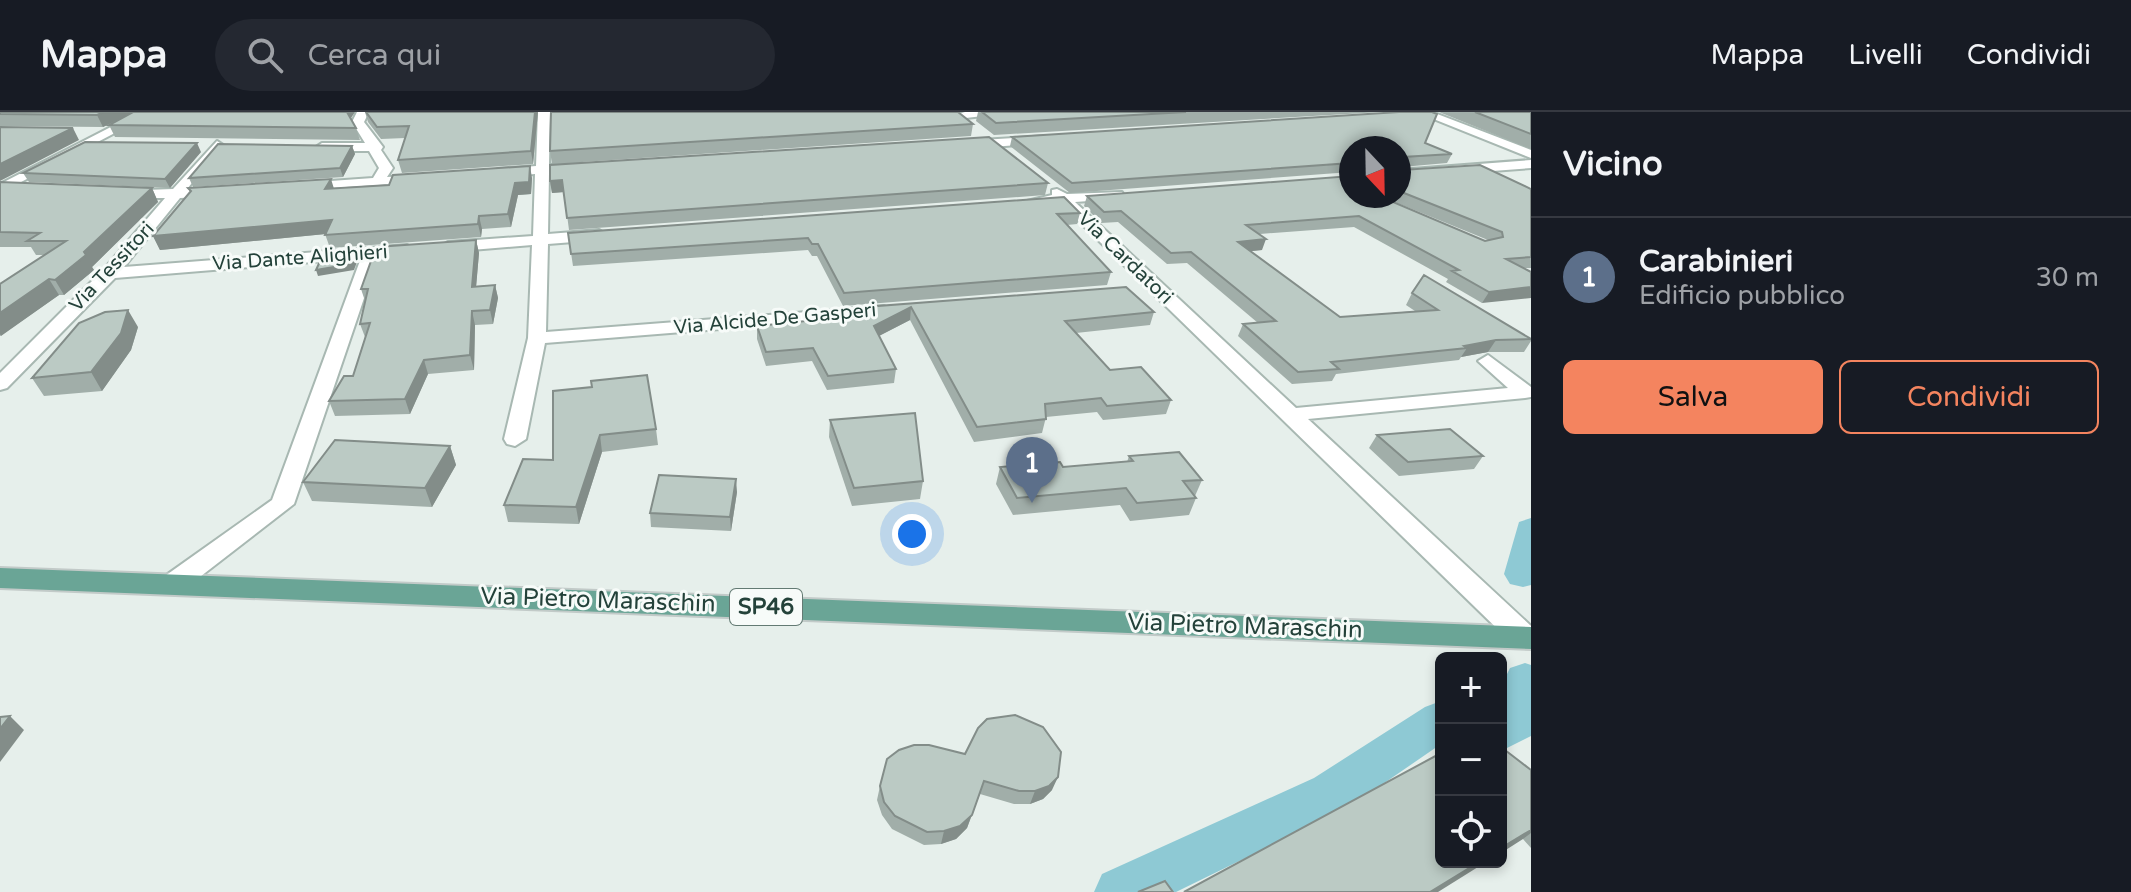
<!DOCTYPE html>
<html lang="it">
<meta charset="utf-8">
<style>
body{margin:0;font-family:"Varela Round",sans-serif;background:#242831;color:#f1f3f6}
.controls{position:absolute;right:24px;bottom:24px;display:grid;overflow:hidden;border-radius:12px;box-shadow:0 4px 12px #0003}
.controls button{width:72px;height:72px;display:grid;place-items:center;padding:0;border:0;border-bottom:2px solid #363941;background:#171b24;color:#f1f3f6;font:40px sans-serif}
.compass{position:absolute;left:1339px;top:24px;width:72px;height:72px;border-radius:50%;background:#171b24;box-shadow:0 4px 12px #0003;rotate:158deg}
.you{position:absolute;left:912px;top:422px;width:28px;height:28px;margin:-20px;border:6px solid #fff;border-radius:50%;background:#1a73e8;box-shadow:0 0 0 12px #1a73e833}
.badge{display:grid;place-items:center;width:52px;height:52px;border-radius:50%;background:#f4845f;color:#fff;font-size:26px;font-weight:700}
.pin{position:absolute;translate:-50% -66px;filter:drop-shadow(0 2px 4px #0008)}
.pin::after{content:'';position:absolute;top:42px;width:28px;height:24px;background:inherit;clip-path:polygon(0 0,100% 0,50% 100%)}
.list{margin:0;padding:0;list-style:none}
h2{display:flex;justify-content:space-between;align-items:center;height:104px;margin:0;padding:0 32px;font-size:34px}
h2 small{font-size:26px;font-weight:400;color:#9ea1a6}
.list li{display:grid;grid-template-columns:52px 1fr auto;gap:24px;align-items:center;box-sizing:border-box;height:120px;padding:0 32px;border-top:2px solid #363941}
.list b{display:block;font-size:30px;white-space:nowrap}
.list p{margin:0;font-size:26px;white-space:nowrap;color:#9ea1a6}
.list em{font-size:26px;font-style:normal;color:#9ea1a6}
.actions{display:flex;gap:16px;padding:24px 32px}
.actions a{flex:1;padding:18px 0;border:2px solid #f4845f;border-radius:12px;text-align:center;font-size:28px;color:#f4845f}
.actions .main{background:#f4845f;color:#111}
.icon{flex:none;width:44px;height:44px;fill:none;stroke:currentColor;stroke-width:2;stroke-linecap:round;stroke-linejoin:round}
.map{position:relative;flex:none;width:1531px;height:780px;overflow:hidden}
header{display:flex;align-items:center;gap:48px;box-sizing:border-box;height:112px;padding:0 40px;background:#171b24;border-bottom:2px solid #363941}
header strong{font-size:38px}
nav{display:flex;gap:44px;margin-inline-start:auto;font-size:28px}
.search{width:560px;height:72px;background:#242831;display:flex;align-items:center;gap:20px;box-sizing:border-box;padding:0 28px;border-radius:44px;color:#9ea1a6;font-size:30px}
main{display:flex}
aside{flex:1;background:#171b24}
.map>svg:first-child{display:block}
</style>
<header>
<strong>Mappa</strong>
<div class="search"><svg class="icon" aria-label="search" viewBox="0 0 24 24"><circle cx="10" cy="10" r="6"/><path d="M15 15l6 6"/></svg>Cerca qui</div>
<nav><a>Mappa</a><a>Livelli</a><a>Condividi</a></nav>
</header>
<main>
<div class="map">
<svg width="1531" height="780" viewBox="0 0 1531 780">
<rect width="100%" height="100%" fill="#e6efeb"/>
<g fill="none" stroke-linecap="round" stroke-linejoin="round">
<path fill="#8ec9d4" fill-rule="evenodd" d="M1531 406V473L1523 475 1510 472 1504 462 1519 410Z
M1525 551 1531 553V624L1505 637 1501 636 1504 568 1510 556Z
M1441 589V632L1348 696 1176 780H1094L1102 762 1314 666 1425 595Z"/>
<defs>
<path id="minor" d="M140 0H155L0 81V72Z
M357 0H369L364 10 383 35 381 38 393 56 387 65 421 63 428 67 426 70 297 78V72L302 71 373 66 379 56 369 39H322L316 35 322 31H365L352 10Z
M538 0H550L549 53 581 51 588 55 581 59 549 61 548 122 599 118 607 123 599 128 548 132 546 220 884 194 893 199 884 204 545 231 526 327 515 334 507 332 504 327 528 226 532 133 448 140 440 135 448 130 533 124 535 62 498 65 491 61 498 57 536 54Z
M1018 0 957 7 951 4 965 0Z
M1416 0H1432L1531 38V46Z
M1048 24V30L1044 31 965 37 959 33 965 29Z
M217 29 223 33 187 77 222 78V84L180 86 124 155 407 133 415 138 407 143 378 145 294 392 183 478 174 481 165 478 161 471 165 464 272 388 361 146 115 166 7 276 0 278V261L104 157 165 86H122L117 85V79L173 77Z
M1531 48V56L1399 66V58Z
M1057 77 1067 82 1122 80 1124 83 1117 87 1075 90 1296 296 1508 276 1478 249 1488 243 1531 275V285L1525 286 1308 307 1531 514V535L1515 534 1060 91 1034 93 1027 89 1052 83V78Z"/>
<path id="primary" d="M0 456 1531 515V537L0 476Z"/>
</defs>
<use href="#minor" stroke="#a8b8b2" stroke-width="4"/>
<use href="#primary" stroke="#c2cac8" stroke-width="4"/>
<use href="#minor" fill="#fff" fill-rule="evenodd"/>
<use href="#primary" fill="#6aa596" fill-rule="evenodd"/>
</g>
<path fill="#a1aea9" d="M0 0 351 6 356 16 360 28 115 25 109 13 122 6 103 15 0 14Z
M365 0H538L533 52 402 61 398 48 405 26 381 27 368 10Z
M978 0H1381L994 23 976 9Z
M1439 0H1531V37Z
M973 12 971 24 552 52 550 39Z
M1012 25 1425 31 1452 42 1447 51 1402 55V58L1531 77V156H1523L1482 191 1446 170 1448 167 1354 115 1260 122 1262 138 1250 139 1340 205 1415 199 1406 193 1412 181 1531 227V229L1524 240H1488L1461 245 1459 248 1336 262 1332 269 1292 272 1238 224 1243 212 1258 211 1187 151 1167 152 1118 110 1101 111 1084 94 1087 84H1351L1485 129 1488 128 1380 84H1399V36H1351V60L1070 81 1010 34Z
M352 34 355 42 343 65 193 75 189 66Z
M201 40 170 76 29 70 23 61Z
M532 66 531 82 518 83 511 115 482 117 481 125 330 136 325 122 160 138 153 124 190 80 188 76 334 77Z
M550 69 1048 71 1045 83 569 118 564 80 552 81Z
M0 70 152 76 158 90 92 155 94 158 64 183H59L0 224V172L44 143H36L31 135H0Z
M1080 101 1077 112 1067 113 1111 160 1107 173 843 194 817 144H812L808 138 573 154 568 121Z
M476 128 479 141 476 174 495 173 498 186 493 212 475 213 474 258 428 262 410 302 335 304 329 289 353 264 365 225 360 212 365 189 361 177Z
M1126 175 1154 200 1150 213 1076 221 1110 258 1171 288 1166 302 1103 308 1097 300 1046 305 1042 321 974 330 910 208 879 224 896 257 894 271 827 278 812 249 766 254 757 227V214L851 205 852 196Z
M138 215 131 238 102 279 44 284 32 266Z
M553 279 656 317 658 333 602 340 579 412 508 410 504 393 553 348Z
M830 308 923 369 920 387 852 394 829 325Z
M1377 323 1483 344 1474 357 1399 364 1369 336Z
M450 334 456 353 432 395 312 389 303 370Z
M1129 344 1202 368 1195 384 1196 386 1189 403 1130 409 1120 393 1013 403 996 372 1000 355H1063L1127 350Z
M737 380 731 419 651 415 650 401Z
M887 647 1052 678 1043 687 1030 692H1014L980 682 967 716 956 727 941 732 924 733 892 717 882 703 877 688 880 674Z
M1531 658V736L1523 727Z"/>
<path fill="#838d89" d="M104 0H134L103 15 97 3Z
M347 0H355L349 9Z
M535 0H538L533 52 531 39Z
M73 16 79 28 0 69V52Z
M197 31 201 40 170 76 165 67Z
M352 34 355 42 343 65 340 56Z
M530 54 532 66 531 82 518 83 511 115 508 102 515 71Z
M331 67 335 80 325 77Z
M562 68 564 80 552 81 550 69Z
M152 76 158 90 92 155 94 158 64 183 55 168Z
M479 104 482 117 481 125 478 112Z
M332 108 336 121 160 138 153 124Z
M1266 127 1262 138 1233 141 1238 130Z
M476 128 479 141 475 188 472 175Z
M355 144 357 150 354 158 318 164 316 158Z
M49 167 59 183 1 224 0 222V201Z
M495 173 498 186 493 212 490 198Z
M1531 175V186L1482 191 1489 180Z
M911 195 910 208 873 227 874 214Z
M128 198 138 215 131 238 102 279 91 260Z
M472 199 475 213 474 258 470 243Z
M1496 228 1488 240 1461 245 1467 236 1464 234Z
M424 248 428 262 410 302 405 287Z
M600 323 602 340 579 412 576 395Z
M450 334 456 353 432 395 425 376Z
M736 367 737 380 731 419 730 405Z
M10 604 24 618 0 650V617Z
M1058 665 1052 678 1043 687 1030 692 1035 679Z
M984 669 967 716 956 727 941 732 944 719Z
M1531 718V721L1523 727 1501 741V736Z
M1479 750H1486L1438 780H1430Z"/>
<path fill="#bbcac4" stroke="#838d89" stroke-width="2" d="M0 0H104L97 3 0 2Z
M133 0H347L356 16 109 13Z
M366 0H535L531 39 398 48 409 14 377 15Z
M551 0H958L973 12 550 39Z
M982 0H1186L996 11Z
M1399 0H1432L1437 2 1425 31 1452 42 1403 45 1402 58 1480 53 1531 77V145L1506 147 1531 160V175L1489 180 1452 159 1459 158 1359 104 1246 113 1266 127 1238 130 1340 205 1438 198 1412 181 1424 163 1531 227 1496 228 1464 234 1467 236 1331 250 1339 257 1298 260 1243 212 1276 209 1191 140 1171 141 1121 99 1104 100 1087 84 1351 64V84H1379L1485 129 1503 125 1502 120 1399 79V36H1351V51L1072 71 1012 25Z
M1475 0H1531V22Z
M0 15 73 16 0 52Z
M989 25 1048 71 567 106 562 68 550 69V53Z
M85 30 197 31 165 67 23 61Z
M218 32 352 34 340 56 189 66Z
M530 54 529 70 515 71 508 102 479 104 478 112 325 123 332 108 153 124 191 79 188 76 331 67 325 77 389 73 393 63Z
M0 70 152 76 84 140 86 143 55 168 49 167 0 201V172L66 129H27L40 121 0 120Z
M1064 85 1080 101 1057 102 1111 160 844 181 818 132H812L808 126 571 142 568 121Z
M476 128 472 175 495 173 490 198 472 199 470 243 424 248 405 287 329 289 344 264H353L370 211 360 212 368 177H361L376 135Z
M355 144 352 152 316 158 321 147Z
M1126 175 1154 200 1065 209 1110 258 1141 255 1171 288 1107 294 1101 286 1045 292 1046 307 977 315 911 195 874 214 896 257 828 264 813 236 766 240 757 214 856 204 852 196Z
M128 198 121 221 91 260 32 266 79 211 105 200Z
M647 263 656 317 600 323 576 395 504 393 523 347 553 348V279L592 275 591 269Z
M915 301 923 369 854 376 830 308Z
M1450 317 1483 344 1408 350 1377 323Z
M335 328 450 334 425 376 303 370Z
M1179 340 1202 368 1183 369 1196 386 1137 391 1126 376 1017 386 1000 355 1060 350 1063 355 1133 349 1129 344Z
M659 363 736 367 730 405 650 401Z
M1015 603 1043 615 1061 640 1058 665 1049 674 1035 679H1019L984 669 972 703 960 714 944 719 927 720 895 704 884 690 880 674 887 647 899 638 914 633H929L965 642 978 616 987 607Z
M10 604 0 617V605Z
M1501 635 1531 658V718L1501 736Z
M1441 641V750H1479L1430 780H1184Z
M1165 769 1173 780H1138Z"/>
<g text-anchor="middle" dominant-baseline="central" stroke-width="6" stroke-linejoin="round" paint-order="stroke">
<g font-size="20" fill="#24423a" stroke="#f7fbf9">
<text transform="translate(300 146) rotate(-4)">Via Dante Alighieri</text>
<text transform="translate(1125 146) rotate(44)">Via Cardatori</text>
<text transform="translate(112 155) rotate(-47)">Via Tessitori</text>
<text transform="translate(775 207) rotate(-5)">Via Alcide De Gasperi</text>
</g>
<rect fill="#f7fbf9" stroke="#637a73" stroke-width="2" x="730" y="477" width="72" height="36" rx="6"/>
<g font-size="22" font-weight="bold" fill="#24423a">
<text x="766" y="495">SP46</text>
</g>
<g font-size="24" fill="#24423a" stroke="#f7fbf9">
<text transform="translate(598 488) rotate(2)">Via Pietro Maraschin</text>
<text transform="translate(1245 514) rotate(2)">Via Pietro Maraschin</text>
</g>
</g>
</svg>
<div class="controls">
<button>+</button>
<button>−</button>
<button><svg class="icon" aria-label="locate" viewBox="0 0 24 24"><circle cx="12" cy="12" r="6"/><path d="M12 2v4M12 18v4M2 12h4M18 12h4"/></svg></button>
</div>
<svg class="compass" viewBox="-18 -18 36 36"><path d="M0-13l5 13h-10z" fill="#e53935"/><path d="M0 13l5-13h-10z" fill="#9ea1a6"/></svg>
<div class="you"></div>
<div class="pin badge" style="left:1032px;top:391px;background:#5c6f8a">1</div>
</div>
<aside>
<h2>Vicino<small></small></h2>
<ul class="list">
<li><span class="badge" style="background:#5c6f8a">1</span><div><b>Carabinieri</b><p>Edificio pubblico</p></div><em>30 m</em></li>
</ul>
<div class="actions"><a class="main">Salva</a><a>Condividi</a></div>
</aside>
</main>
